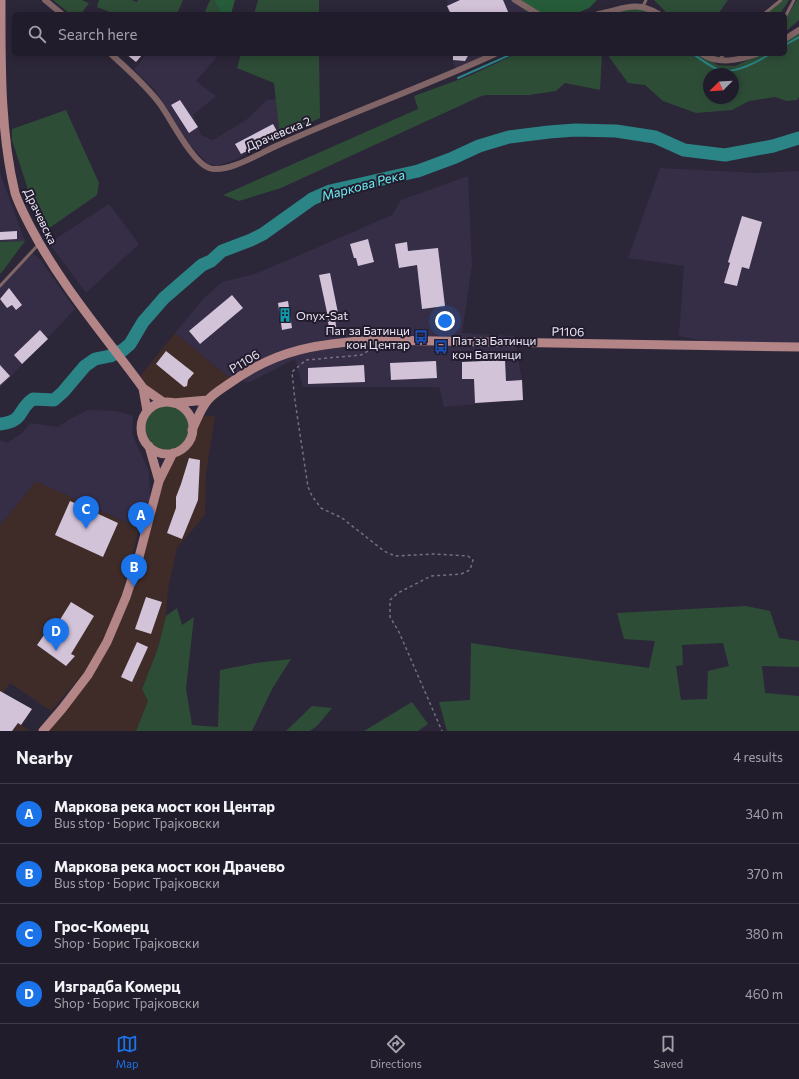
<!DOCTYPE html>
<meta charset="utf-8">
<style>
body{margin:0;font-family:Commissioner,sans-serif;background:#292533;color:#f1f3f6}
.compass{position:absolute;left:703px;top:68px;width:36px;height:36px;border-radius:50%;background:#211c2b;box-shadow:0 2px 10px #0003;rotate:246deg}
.you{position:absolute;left:445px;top:321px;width:14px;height:14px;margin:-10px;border:3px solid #fff;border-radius:50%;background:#1a73e8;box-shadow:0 0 0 6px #1a73e833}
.badge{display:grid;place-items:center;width:26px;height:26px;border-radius:50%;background:#1a73e8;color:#fff;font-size:13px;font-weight:700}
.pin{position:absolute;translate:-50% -33px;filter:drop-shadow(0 1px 2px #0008)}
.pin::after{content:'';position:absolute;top:21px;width:14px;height:12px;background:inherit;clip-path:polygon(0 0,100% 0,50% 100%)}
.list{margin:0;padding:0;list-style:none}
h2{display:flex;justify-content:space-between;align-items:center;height:52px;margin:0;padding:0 16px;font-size:17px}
h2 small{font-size:13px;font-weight:400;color:#a2a1a9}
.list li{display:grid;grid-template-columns:26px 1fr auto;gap:12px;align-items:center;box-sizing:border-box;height:60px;padding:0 16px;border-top:1px solid #3e3a47}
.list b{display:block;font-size:15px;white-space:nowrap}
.list p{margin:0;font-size:13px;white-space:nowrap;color:#a2a1a9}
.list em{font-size:13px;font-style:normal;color:#a2a1a9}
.icon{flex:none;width:22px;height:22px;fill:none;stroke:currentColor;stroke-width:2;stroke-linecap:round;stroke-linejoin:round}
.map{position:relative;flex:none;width:799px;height:731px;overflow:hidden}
.search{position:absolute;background:#211c2b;box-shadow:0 2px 10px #0003;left:12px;right:12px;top:12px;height:44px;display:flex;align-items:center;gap:10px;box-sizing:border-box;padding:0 14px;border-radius:6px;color:#a2a1a9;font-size:15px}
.sheet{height:292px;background:#211c2b}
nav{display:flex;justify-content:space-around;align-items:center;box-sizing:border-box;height:56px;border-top:1px solid #3e3a47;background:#211c2b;font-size:11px;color:#a2a1a9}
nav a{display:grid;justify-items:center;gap:2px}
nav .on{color:#1a73e8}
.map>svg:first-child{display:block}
</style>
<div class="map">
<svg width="799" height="731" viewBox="0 0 799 731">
<rect width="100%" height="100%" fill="#2c2639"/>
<path fill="#3f2c29" d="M175 333 226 375 235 379 215 394 173 403 163 402 137 380Z
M215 416 206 473 205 515 177 548 168 589 166 616 158 648 142 689 148 701 136 731H43L107 642 159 481 173 453 178 451 187 444 199 417Z
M36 481 139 528 115 621 91 665 51 711 10 683 0 698V525Z
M0 709 21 725 30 731H0Z"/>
<path fill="#362e46" d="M447 0H510L531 14H448Z
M146 54H209L217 57 196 81 216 96 193 115 201 135 213 140 246 120 267 100 276 99 280 137 236 159 217 166 208 164 190 145 154 89 134 70Z
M452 54H491L457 69 453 64Z
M660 168 758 173 799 171V349L703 341 679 336 684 266 628 258Z
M0 173 25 241 0 242Z
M468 176 472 265 462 333 514 336 522 380 523 400 444 407 439 387H303L295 359 248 383 226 375 175 333 203 299 222 282 255 274 309 251 392 215 401 200Z
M109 204 139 244 86 293 49 243Z
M33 253 40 259 75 309 0 388V287Z
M88 410 117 411 133 416 132 434 149 471 150 500 139 528 36 481 0 525V440L7 443 22 433 30 423 58 427 70 419Z"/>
<path fill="#2e4d37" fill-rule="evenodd" d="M53 0H82L89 3 81 14H70Z
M99 0H132L137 2 138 0H183L177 14H115L97 7Z
M210 0H214L221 14H204Z
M258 0H319V14H254Z
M654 0H728L718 14H668Z
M782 0H789L780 14H764Z
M797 0H799V20L785 32V19Z
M634 8 648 11 653 14H609Z
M799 31V97L797 100 787 101 775 97 749 101 732 110 696 113 663 101 645 85 628 83 607 54H700L718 65 735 66 761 54H785V40ZM709 74H733V98H709Z
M241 54H319L320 118 280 137 274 83 237 68Z
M516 54H602L600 90 565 83 556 91 529 95H485L479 97 281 188 239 201 223 195 418 109 414 96 469 76Z
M66 110 99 183 97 195 42 233 12 140V129Z
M25 241 2 272 0 274V242Z
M145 428a22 22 0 1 1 44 0a22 22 0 1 1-44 0Z
M746 606 770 611 779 638 799 641V667L762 666 765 693 799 696V731H447L439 702 470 700 471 643 511 649 649 668 655 641 624 639 617 613ZM723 643 729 666 708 671 707 699 681 700 676 666 683 665 682 645Z
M177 608 182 625 194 617 186 689 192 725 218 727 220 670 256 663 291 659 272 689 252 731H136L148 701 142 689 158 648 166 616Z
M412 702 428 724 418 731H364Z
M312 706 332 708 317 726 310 731H286Z"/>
<path fill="#265c39" d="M214 0H235L231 14H221Z
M510 0H597L589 8 575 14H531Z"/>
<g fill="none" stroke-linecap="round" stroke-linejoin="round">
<path stroke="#2b8486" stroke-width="2" d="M625 14 636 13 645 14
M785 45 799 37
M693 54C701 59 710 67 720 70 736 74 757 62 770 54
M458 78 512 54"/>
<path stroke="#2b8486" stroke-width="13" d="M0 424C25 421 17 410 33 399L54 400 63 392 85 366 95 359 110 356 123 350 130 344 143 322 164 298 202 265 211 261 222 251 251 240 263 234 312 199 330 191 418 171 453 158 479 146 509 137 549 132 575 130 616 131 655 137 684 150 725 155 773 146 799 138"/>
</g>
<path fill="#d3c3d9" d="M460 0H503L509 14H451L447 6Z
M126 54H143L136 62Z
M453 54H469L465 61 453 60Z
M180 100 198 127 189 133 171 105Z
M273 124 279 135 241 154 235 144Z
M742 216 762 222 749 269 742 267 737 286 724 283 730 263 728 262Z
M17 231V239L0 240V232Z
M368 239 374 262 358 266 356 258H354L350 244Z
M407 242 408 251 438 248 445 306 422 309 417 265 399 268 395 244Z
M330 273 339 318 335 319 337 332 330 333 328 322H329L319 275Z
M9 288 22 305 16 310 12 305 7 308 0 299Z
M232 295 243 308 200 344 189 331Z
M288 301 292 328 282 330 278 303Z
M40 330 48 339 22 364 14 355Z
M166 351 194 373 188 380 187 386 184 387 156 364Z
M505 360 506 381 522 380 523 400 475 403 474 379H462V362Z
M436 361 437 378 391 380 390 363Z
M0 365 10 376 0 385Z
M364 365 365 382 308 384V368Z
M189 458 200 460 198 500 182 539 167 533 176 508V497L181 484Z
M70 501 118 523 103 557 55 535Z
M146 597 162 602 151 634 135 629Z
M71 602 94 616 71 654 75 656 66 666 37 645 44 635 48 639Z
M137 642 148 647 132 682 121 677Z
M0 691 32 709 21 725 18 723 12 731H0Z"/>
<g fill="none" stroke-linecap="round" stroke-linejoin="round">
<path stroke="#757081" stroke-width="1.5" stroke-dasharray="3 3" stroke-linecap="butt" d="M373 348 361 355 306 360 292 372 295 401 308 487 312 496 321 508 342 518 384 551 395 556 434 554 468 556 473 560 470 570 461 574 431 576 398 593 390 600V617L399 632 442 731"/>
<path stroke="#816566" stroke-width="3" d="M644 4 646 0
M764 14 781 0
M785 17 794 0
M719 60 724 54
M0 286 38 245"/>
<path stroke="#816566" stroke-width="6" d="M45 0 62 14
M515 0 538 14
M598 14C625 9 634 0 659 14
M785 39 799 30
M111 54C128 70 146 85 160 104 171 119 192 162 209 168 226 174 259 154 274 147 347 114 423 87 495 54
M702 54C719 65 739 60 757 54"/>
<path stroke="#b38587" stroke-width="9" d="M1 0C1 64 0 131 15 193 19 205 25 216 30 226 60 284 105 336 143 388L163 402
M143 388 147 411
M141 428a26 26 0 1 1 52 0a26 26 0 1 1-52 0Z
M173 403 208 400
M192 430C197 420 201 408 208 400 214 393 223 388 230 383 277 349 320 343 377 340L799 347
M149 446 159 481
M43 731 62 709 88 675 107 642 126 597 139 557 159 481 173 453"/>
</g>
<defs>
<symbol id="building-bare" viewBox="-9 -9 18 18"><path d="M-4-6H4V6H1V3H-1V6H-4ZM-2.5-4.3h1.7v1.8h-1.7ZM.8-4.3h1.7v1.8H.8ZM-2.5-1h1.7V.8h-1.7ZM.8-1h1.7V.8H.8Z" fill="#0f9aa8" stroke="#221c2e" stroke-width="2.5" paint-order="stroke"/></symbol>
<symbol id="bus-bare" viewBox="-9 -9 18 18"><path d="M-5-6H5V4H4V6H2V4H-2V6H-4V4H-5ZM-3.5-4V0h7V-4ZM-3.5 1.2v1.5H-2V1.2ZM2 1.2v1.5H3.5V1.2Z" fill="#1a4fb4" stroke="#221c2e" stroke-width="2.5" paint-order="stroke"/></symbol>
</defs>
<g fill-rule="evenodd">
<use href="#building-bare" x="275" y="305" width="20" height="20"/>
<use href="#bus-bare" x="411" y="327" width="20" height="20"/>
<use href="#bus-bare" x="431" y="337" width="20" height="20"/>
</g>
<g text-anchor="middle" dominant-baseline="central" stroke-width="4" stroke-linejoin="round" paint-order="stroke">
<g font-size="12" fill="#ebe7f4" stroke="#221c2e">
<text transform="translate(278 133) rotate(-23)">Драчевска 2</text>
<text transform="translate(41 216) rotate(64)">Драчевска</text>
<text transform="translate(568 331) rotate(1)">P1106</text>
<text transform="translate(244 361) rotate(-31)">P1106</text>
</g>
<g font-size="12" fill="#ebe7f4" stroke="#221c2e" text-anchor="start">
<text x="296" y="315">Onyx-Sat</text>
<text x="410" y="330" text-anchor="end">Пат за Батинци<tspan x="410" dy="14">кон Центар</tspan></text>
<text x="452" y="340">Пат за Батинци<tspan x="452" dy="14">кон Батинци</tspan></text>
</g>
<g font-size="13" font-style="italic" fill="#6eecef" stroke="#221c2e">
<text transform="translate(363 185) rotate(-15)">Маркова Река</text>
</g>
</g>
</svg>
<svg class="compass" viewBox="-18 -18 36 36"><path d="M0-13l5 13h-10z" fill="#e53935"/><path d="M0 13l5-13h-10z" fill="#a2a1a9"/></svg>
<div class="you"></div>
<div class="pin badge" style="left:141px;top:535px">A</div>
<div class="pin badge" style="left:134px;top:587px">B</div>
<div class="pin badge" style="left:86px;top:529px">C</div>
<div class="pin badge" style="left:56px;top:651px">D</div>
<div class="search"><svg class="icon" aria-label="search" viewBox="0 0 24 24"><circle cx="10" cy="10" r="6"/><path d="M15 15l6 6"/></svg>Search here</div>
</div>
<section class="sheet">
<h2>Nearby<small>4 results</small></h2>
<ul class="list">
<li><span class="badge">A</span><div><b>Маркова река мост кон Центар</b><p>Bus stop · Борис Трајковски</p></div><em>340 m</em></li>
<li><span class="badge">B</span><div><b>Маркова река мост кон Драчево</b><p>Bus stop · Борис Трајковски</p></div><em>370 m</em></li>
<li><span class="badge">C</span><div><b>Грос-Комерц</b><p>Shop · Борис Трајковски</p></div><em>380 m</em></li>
<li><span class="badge">D</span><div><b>Изградба Комерц</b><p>Shop · Борис Трајковски</p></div><em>460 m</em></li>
</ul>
</section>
<nav>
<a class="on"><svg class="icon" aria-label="map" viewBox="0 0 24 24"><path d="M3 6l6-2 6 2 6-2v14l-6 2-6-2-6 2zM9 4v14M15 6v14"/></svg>Map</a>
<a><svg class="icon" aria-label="directions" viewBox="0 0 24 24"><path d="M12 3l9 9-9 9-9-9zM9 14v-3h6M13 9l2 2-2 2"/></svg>Directions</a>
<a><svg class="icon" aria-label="saved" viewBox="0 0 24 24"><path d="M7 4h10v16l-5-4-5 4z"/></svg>Saved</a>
</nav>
